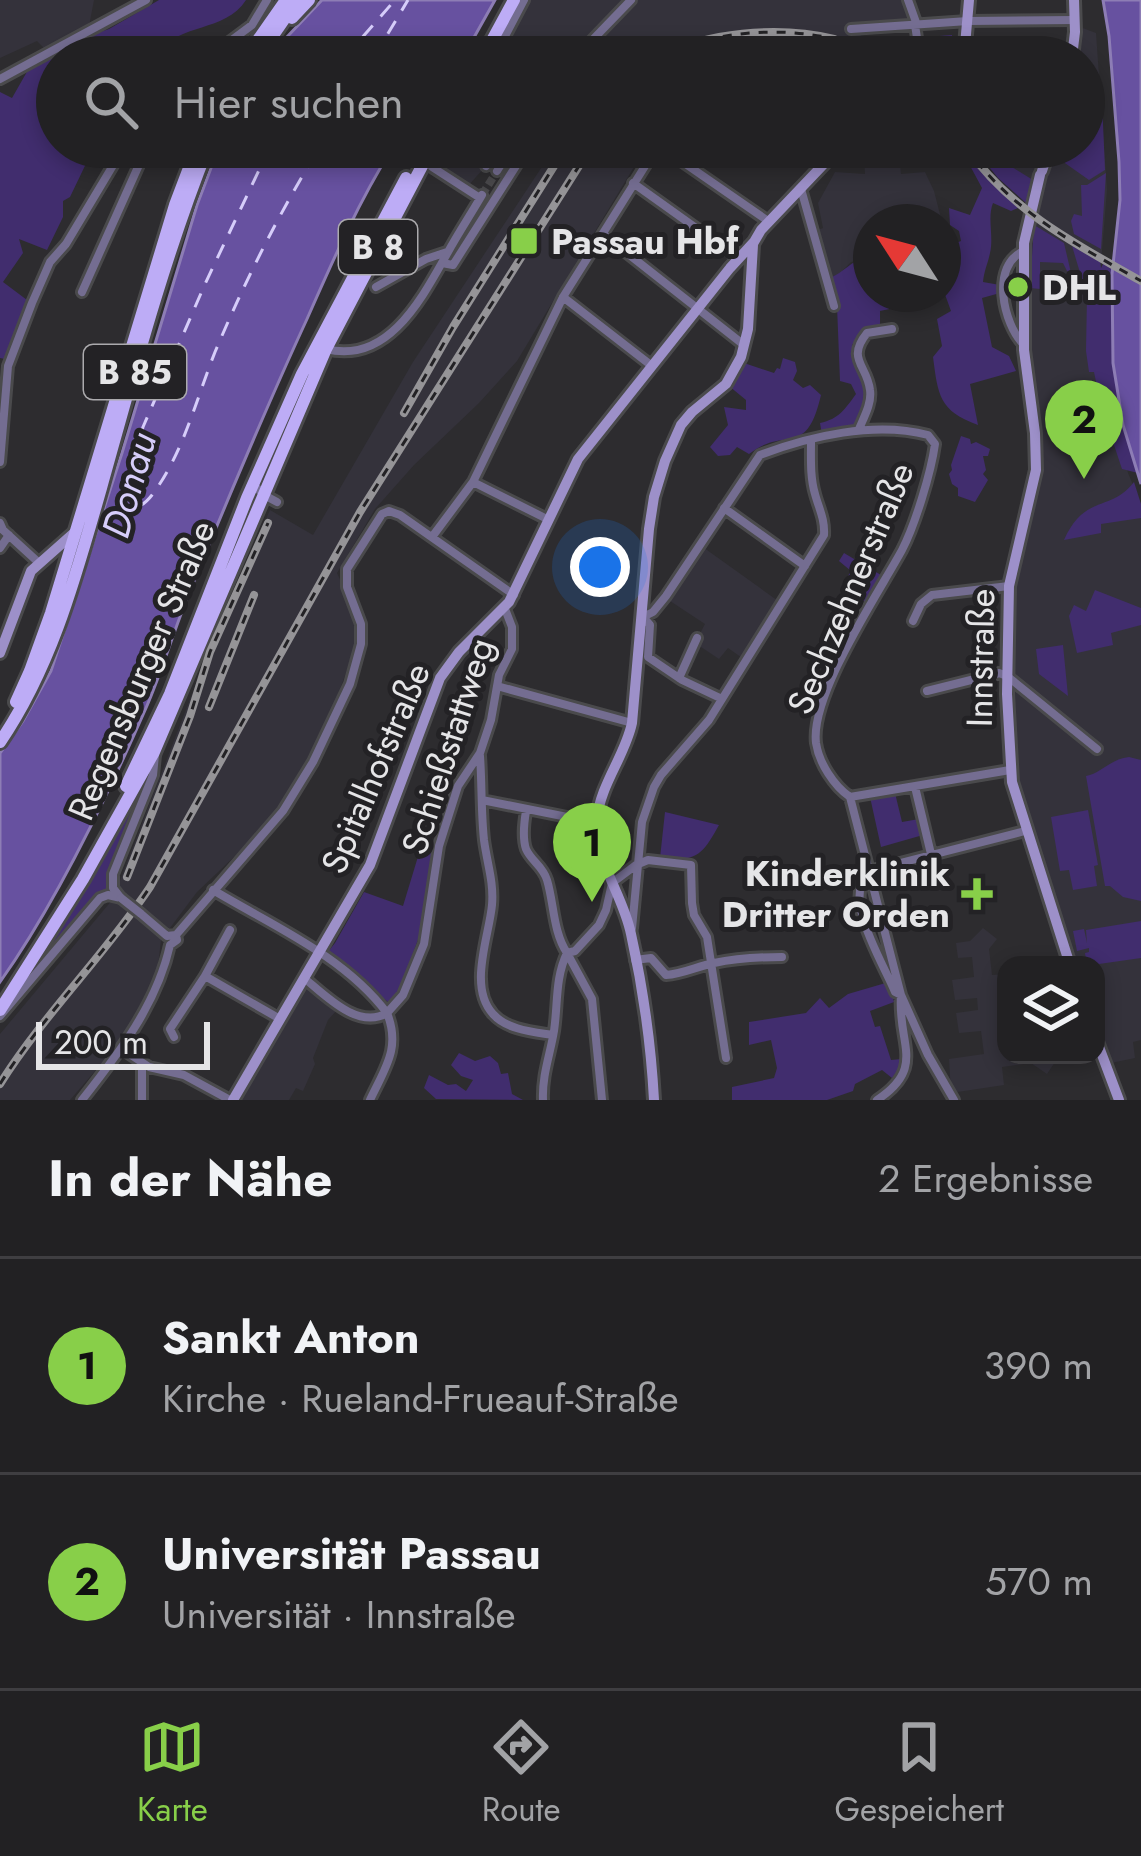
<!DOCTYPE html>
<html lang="de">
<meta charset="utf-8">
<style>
body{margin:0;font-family:Jost,sans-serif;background:#2a292b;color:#f1f3f6}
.controls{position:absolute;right:36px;bottom:36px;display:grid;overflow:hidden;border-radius:24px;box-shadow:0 6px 18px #0003}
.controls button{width:108px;height:108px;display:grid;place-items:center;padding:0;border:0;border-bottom:3px solid #3f3e41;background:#222123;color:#f1f3f6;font:60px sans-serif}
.compass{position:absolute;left:853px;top:204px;width:108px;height:108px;border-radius:50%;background:#222123;box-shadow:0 6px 18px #0003;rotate:306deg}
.scale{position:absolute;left:36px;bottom:30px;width:174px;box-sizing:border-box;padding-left:12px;border:6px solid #e5e5e7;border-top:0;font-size:33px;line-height:42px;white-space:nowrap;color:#e5e5e7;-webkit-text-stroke:9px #232225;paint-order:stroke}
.you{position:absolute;left:600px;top:567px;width:42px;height:42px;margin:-30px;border:9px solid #fff;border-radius:50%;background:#1a73e8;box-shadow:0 0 0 18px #1a73e833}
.badge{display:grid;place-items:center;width:78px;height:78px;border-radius:50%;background:#88cf49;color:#111;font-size:39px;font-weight:700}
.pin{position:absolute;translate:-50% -99px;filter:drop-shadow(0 3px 6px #0008)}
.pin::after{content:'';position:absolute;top:63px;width:42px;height:36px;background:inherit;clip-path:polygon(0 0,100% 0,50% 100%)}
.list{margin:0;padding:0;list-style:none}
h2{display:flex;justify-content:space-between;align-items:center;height:156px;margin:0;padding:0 48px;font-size:51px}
h2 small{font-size:39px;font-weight:400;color:#a2a3a6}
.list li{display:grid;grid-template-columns:78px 1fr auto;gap:36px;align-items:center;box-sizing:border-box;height:216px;padding:0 48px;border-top:3px solid #3f3e41}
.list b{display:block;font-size:45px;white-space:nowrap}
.list p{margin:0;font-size:39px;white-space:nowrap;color:#a2a3a6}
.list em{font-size:39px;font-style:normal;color:#a2a3a6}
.icon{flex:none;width:66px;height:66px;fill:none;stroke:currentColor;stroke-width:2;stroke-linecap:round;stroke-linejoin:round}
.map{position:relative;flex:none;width:1141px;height:1100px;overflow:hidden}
.search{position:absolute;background:#222123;box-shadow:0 6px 18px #0003;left:36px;right:36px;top:36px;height:132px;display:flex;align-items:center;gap:30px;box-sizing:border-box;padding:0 42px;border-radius:66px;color:#a2a3a6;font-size:45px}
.sheet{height:588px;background:#222123}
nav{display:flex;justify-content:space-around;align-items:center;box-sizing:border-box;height:168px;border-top:3px solid #3f3e41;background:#222123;font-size:33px;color:#a2a3a6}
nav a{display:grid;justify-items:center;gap:6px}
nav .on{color:#88cf49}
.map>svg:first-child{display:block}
</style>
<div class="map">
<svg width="1141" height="1100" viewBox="0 0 1141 1100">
<rect width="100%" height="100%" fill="#2d2c2f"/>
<path fill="#34323b" d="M0 0H94L89 26 46 50 37 41 0 58Z
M525 0H906L915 24 863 28 858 45 842 47 835 38 833 44 763 39 773 30 760 29 724 57H494Z
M1080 27 1096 33 1107 190 1100 275 1116 422 1128 473 1141 504V1040L1133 1042 1135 1058 1111 1063 1096 1020V965H1077L1012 782 1011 644 1014 643 1012 640 1014 586 1011 571 1034 487 1027 373 1031 364 1029 248 1038 198 1032 180 979 147H1084V57H1077Z
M443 147H503L467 187 433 164Z
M555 147H646L517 361 479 403 414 465 375 509 337 573 357 616 355 647 338 695 292 790 258 834 197 892 161 940 158 966 134 1019 114 1049 70 1100H0V1034L113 899 219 624 270 510 313 535 413 362Z
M899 153 901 174 925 172 934 191 942 222H871V258L851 262 839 274 830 278 815 231 823 228 818 203 835 172 865 174 864 157Z
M700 545 781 603 745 660 728 648 719 659 695 643 705 624 664 597Z
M983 928 997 939 989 949 992 975 1006 974V1055H1046L1055 1062 1047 1074 1031 1063 1002 1067 1004 1085 951 1093 949 1059 984 1054 981 1031 959 1033 956 1013 978 1010 977 998 955 1000 952 980 974 977 972 957 958 958 956 943 970 941Z
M309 986 330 1003 329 1007 336 1011 328 1020 313 1058 315 1064 303 1091 296 1088 289 1100H240Z"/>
<path fill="#412d6e" d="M159 0H246C225 33 179 22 157 54L158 57H57V147H94L70 197 63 201V217L47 250 19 239 23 253 3 282 27 300 5 359 0 358V92L12 98 32 63 85 37 109 29Z
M952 35V57H869L867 46 902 39Z
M1085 96 1102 100 1105 170 1089 180 1062 161 1055 152 1057 147H1084Z
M960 147 1018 208 1011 211 993 203C987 218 994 236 990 253 988 263 984 271 983 282L1000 285V293L982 298 992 347 1009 356 1016 371 970 384 978 425C939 411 938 395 933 357L942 346 937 319 951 311 943 289 951 287 949 257 945 247 961 241 959 231 950 225 949 208 970 215 982 188Z
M973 147H979L1033 180 1026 203 998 178Z
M1106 173 1101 249 1074 234 1071 221 1074 214 1082 216 1081 185H1087Z
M1034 225 1064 243 1071 273 1067 271 1063 263 1040 262V289L1030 288Z
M1072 246 1100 261 1101 268 1104 262 1113 267C1111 343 1116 400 1138 473L1122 469 1108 427 1100 414 1102 411 1094 372H1089L1086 351 1087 296Z
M865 257 871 258V294H902L904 306 880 311V328L864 331 852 345C855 382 878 384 856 425L822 435 820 423C839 419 845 409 856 394L851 384 840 381 837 306 830 278C844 272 850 262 865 257Z
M783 358 795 362 797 371 793 380 803 388 810 385 821 395C806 460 786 425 749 454L737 447 730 455 718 456 710 447 728 425 724 407 746 410V400L729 386 744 363 774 373 777 368 780 369Z
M961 436 970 439 971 444 976 442 990 449 988 456H983L986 470 983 474 988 480 975 502 958 496V488L952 484 949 474 952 470 951 465Z
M1134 482 1141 504V518L1101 524V533L1064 540C1085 493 1110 513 1134 482Z
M844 553 881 575 866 602 856 597 850 598 841 588 851 571 839 561Z
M1095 590 1141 608V625L1111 633 1113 645 1077 653 1069 616 1074 605 1086 611Z
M1063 645 1068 696 1039 674 1036 649Z
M1129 757 1141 760V901L1123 897 1110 886H1105L1086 776C1102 773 1110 759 1129 757Z
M895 793 902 822 919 819 923 835 881 847 870 797Z
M135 799 111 875 110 889 98 896 46 955Z
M1088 810 1098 865 1094 866 1097 886 1073 890 1069 870 1060 871 1051 817Z
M665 812 719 825C702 856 696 862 660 858Z
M426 847 433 849 419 937 396 999 388 1002 327 953 335 943 364 892 403 906 420 850Z
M1141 921V958L1092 965 1091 960H1086L1085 953 1089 952V948L1077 951 1073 931 1084 929 1087 943 1086 930Z
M889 982 894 1002 870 1011 875 1027 880 1026 891 1060 902 1059V1065L892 1078 882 1070 855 1084 853 1091 827 1100H732V1087L774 1078 777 1068 771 1040 749 1045V1022L806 1013 820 998 829 1008 848 994Z
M459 1053 475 1061 490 1056 498 1063 501 1074 508 1073 512 1094 523 1100 436 1099 424 1088 429 1075 448 1085 456 1084 466 1091 473 1080 461 1076 451 1065Z"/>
<path fill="#6751a0" stroke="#8d7db5" stroke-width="3" d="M322 0H495L463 57H268Z
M1103 0H1141V484L1123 425 1113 363 1112 274 1120 200 1119 162 1109 36Z
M219 147H393C359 201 333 260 307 319 265 410 226 503 188 596 173 633 162 671 146 708 107 797 56 903 0 982V753L23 721 51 671 122 453 197 205Z"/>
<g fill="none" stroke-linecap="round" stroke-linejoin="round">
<path stroke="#d6cdfa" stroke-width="3" stroke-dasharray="15 12" stroke-linecap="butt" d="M345 57 395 0
M374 57 408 0
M270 147 205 284 143 427 124 497 129 508C140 507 145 504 152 495 183 454 196 400 215 352 245 281 279 213 320 147"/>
<path stroke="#49484b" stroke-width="8" stroke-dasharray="8 4" stroke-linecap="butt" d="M482 195 497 171"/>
<defs>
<path id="street" d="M908 0 917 25
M915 25 917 38
M851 29 968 21 1075 20
M501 45 521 57
M852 53 855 47 861 46 865 51 862 57
M209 57 252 25 267 0
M494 57 524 0
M576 57 631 0
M732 57 748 49 762 56 812 47 852 53
M0 79 146 0
M441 147 432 167 480 198
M661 147 768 221
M486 166 498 147
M497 171 512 147
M633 183 738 258
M801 189 834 306
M604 235 744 345
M1024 251C990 265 1003 324 1024 345
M442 263 453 265 528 147
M376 287 426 259 447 252
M82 292 147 147
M563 297 652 366
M326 349C389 365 423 296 448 252 459 232 471 214 482 195
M859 429C864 417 872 403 870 390 867 365 846 359 867 333L892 329
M0 462 8 366 32 303 50 262 66 244 124 147
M473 482 549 520
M254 485 264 495 277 502
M724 508 805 566
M0 523 3 530 38 562
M432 537 473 482 563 297 657 147
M0 548 9 535
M913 621 921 604 932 595 1009 586
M679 678 697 638
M497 686 632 723
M927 691 999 673 1007 676 1097 749
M720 698 682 680 648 657 650 625 643 617 653 612 666 596 760 455C810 436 875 421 928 435L935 444C931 473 915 525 902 550 878 594 810 695 816 743 819 763 834 786 850 797L901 995 928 1055 954 1100
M480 756C482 784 481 812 484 840 487 863 494 882 492 905 489 937 468 987 493 1014 507 1030 534 1032 553 1035
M915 787 931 854
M850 797 1010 770
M482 800 597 823
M526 811C524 823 522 837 526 849 531 861 543 866 547 880 554 903 553 932 567 953 555 978 558 1004 554 1031 550 1055 542 1075 543 1100
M213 890C273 926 344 956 387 1013 358 1030 326 996 304 978
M120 897 113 888V874L153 775 155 755
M632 928 642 822 654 787 661 775 709 720 824 535C825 519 819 509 815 494 810 477 811 459 811 441
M176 935 283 811 313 762 350 684 361 644V624L347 587V569L382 514 389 511 400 515 514 595
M635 960 651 958 666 975C683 974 698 966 714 963 737 958 759 957 782 957
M205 976 230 930
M0 1016 100 898 108 895 121 898
M174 1037 170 1029 205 976 280 1019
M122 1049 149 1067 184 1075 230 1100
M142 1063V1100
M82 1100C119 1053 157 1004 170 945L177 940 176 935 167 936 140 913
M370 1100C385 1068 401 1048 387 1013L403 995 424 944 439 846 458 786 480 753 491 720 499 675 512 649V627L505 609
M602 1100 592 999 567 953 575 951 599 925 606 910 612 883 636 865 648 860 691 865 692 903 694 915 707 937 726 1058
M877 1100C927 1067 897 1044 901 995L895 992C883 962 841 898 869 871L1025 831"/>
<path id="secondary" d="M964 57 969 0
M1072 57 1075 32 1074 0
M1042 171 1050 147
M1040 175 1024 243V350L1035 433 1036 470 1009 586 1007 694 1012 782 1070 965
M0 653 31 571 75 532
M1096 1039 1119 1100
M233 1100 370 865 440 678 459 652 509 602 578 459 730 268 754 242 761 230 840 147
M654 1100C651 1044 643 988 631 934 623 894 594 861 597 819 600 785 625 756 632 723L649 529 654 497 665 461 681 425 692 412 726 384 741 357 748 329 753 245"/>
<path id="primary" d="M292 18 309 0
M246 57 286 0
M258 57 296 2
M483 57 514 0
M16 702 30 671 51 613 175 205 197 147
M0 742C52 666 76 575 101 488 133 374 164 257 208 147
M126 786 170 694 247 498 302 374 406 178
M0 1010 83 879 154 752 326 349 432 147"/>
</defs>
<use href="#street" stroke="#4a4a4c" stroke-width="14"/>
<use href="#secondary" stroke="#4a4a4c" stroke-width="16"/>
<use href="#primary" stroke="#4a4a4c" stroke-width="18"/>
<use href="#street" stroke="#746d91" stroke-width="8"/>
<use href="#secondary" stroke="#9d90c9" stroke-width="10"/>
<use href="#primary" stroke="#bdacf6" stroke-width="12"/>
<defs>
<path id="rail" d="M654 57C708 33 776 25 834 39
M966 147C1010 210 1075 244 1141 281
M404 413 453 327 566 147
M209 707 254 595
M127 877 190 716 210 652 268 523
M0 1084C44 1014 104 956 150 887L360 512 591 147"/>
</defs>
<use href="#rail" stroke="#959497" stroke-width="8"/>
<use href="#rail" stroke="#232225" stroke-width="3" stroke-dasharray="9" stroke-linecap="butt"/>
<defs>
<path id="street-bridge" d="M121 898 140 913"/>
</defs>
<use href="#street-bridge" stroke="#4a4a4c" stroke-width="14" stroke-linecap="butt"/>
<use href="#street-bridge" stroke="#746d91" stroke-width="8"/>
</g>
<g fill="#88cf49" stroke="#232225" stroke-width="4.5">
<rect x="509" y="226" width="30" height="30" rx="6"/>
<circle cx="1018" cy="287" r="12"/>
<path d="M971 876h12v12h12v12h-12v12h-12v-12h-12v-12h12z"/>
</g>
<g text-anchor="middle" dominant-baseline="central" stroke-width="10" stroke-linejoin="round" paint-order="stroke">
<g fill="#232225" stroke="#abaaad" stroke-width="3">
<rect x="339" y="220" width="78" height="54" rx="9"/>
<rect x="84" y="345" width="102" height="54" rx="9"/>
</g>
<g font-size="33" font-weight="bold" fill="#e5e5e7">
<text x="378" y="247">B 8</text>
<text x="135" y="372">B 85</text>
</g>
<g font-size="36" font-weight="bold" fill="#e5e5e7" stroke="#232225" text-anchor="start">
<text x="551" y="241">Passau Hbf</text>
<text x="1042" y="287">DHL</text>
<text x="950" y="873" text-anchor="end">Kinderklinik<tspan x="950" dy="41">Dritter Orden</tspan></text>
</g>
<g font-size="36" fill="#e5e5e7" stroke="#232225">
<text transform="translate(850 588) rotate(-67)">Sechzehnerstraße</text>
<text transform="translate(980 658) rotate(-89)">Innstraße</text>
<text transform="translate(141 670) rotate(-67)">Regensburger Straße</text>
<text transform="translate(447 746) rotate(-72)">Schießstattweg</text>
<text transform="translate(375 768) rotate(-67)">Spitalhofstraße</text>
</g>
<g font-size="39" font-style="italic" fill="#d6cdfa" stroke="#232225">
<text transform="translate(129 485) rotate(-74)">Donau</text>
</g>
</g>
</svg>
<div class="controls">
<button><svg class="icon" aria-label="layers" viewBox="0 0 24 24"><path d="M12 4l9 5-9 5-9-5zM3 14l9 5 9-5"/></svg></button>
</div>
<svg class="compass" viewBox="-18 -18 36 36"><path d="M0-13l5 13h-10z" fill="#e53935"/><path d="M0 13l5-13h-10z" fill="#a2a3a6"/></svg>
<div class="scale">200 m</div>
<div class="you"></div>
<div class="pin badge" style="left:592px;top:902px">1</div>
<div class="pin badge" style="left:1084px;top:479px">2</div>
<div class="search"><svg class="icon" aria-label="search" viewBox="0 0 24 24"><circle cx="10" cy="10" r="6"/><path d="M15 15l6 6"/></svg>Hier suchen</div>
</div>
<section class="sheet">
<h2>In der Nähe<small>2 Ergebnisse</small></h2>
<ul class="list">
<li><span class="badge">1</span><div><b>Sankt Anton</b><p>Kirche · Rueland-Frueauf-Straße</p></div><em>390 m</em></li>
<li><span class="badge">2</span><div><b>Universität Passau</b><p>Universität · Innstraße</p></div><em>570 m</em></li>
</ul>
</section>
<nav>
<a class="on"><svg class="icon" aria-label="map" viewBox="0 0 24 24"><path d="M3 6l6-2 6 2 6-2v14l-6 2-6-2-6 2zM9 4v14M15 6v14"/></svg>Karte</a>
<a><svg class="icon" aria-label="directions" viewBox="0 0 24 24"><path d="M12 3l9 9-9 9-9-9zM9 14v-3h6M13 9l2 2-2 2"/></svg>Route</a>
<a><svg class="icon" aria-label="saved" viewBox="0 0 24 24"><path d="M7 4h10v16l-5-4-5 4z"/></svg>Gespeichert</a>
</nav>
